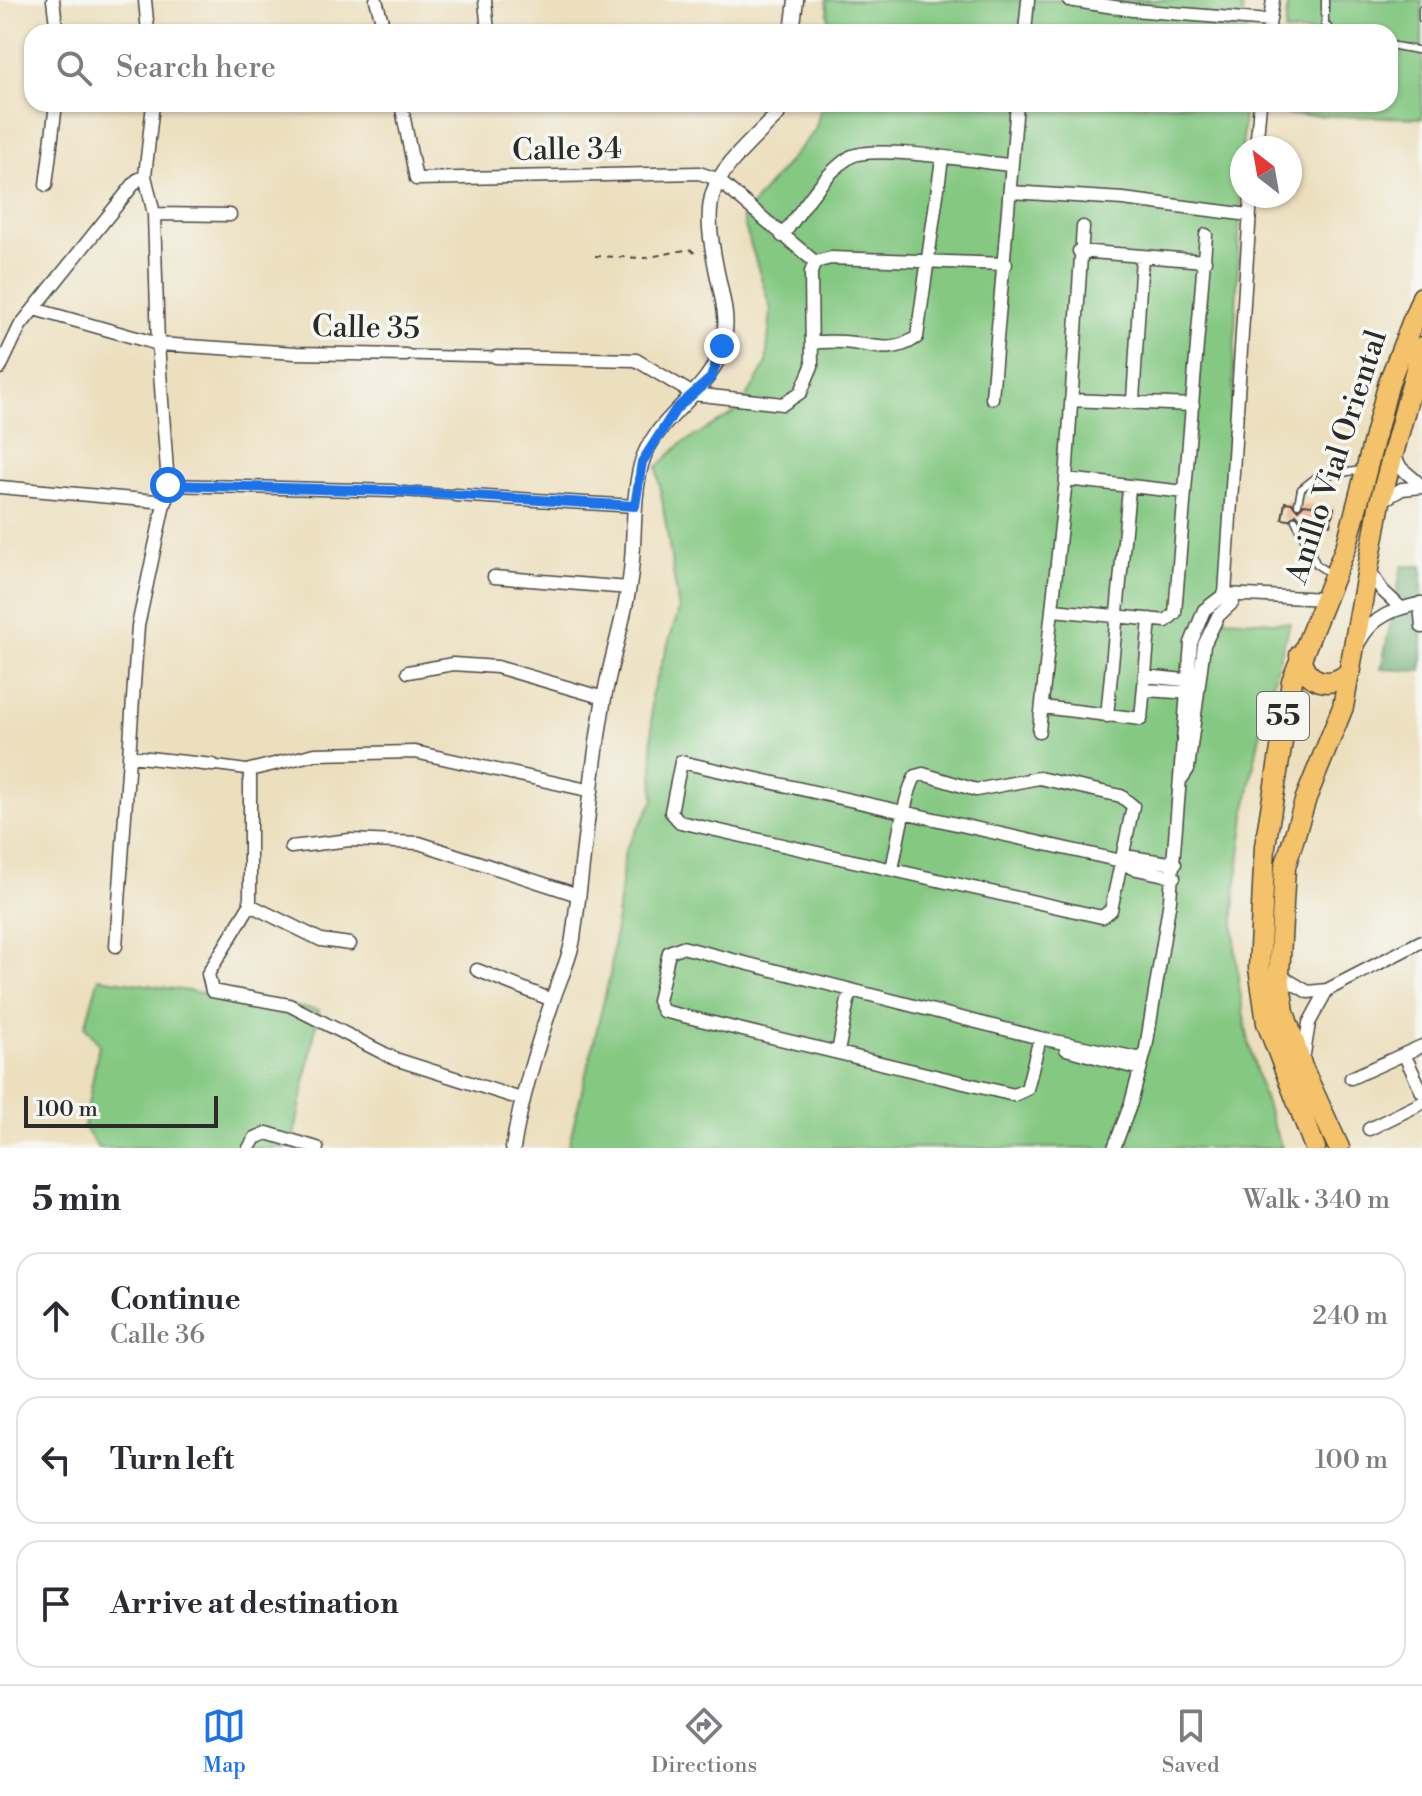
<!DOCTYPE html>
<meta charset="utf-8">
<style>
body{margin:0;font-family:"Libre Bodoni",serif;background:#f7f7f7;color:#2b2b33}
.compass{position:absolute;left:1230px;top:136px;width:72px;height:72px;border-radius:50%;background:#fff;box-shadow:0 2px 6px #0004;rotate:329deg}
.scale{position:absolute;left:24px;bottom:20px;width:194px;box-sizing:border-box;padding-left:8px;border:4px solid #2b2b2b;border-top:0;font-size:22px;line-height:28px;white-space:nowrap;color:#2b2b2b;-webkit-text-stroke:6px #f6f6f2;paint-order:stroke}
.stop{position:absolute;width:24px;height:24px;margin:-18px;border:6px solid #1a73e8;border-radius:50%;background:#fff}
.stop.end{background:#1a73e8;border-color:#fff;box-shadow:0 2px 8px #0008}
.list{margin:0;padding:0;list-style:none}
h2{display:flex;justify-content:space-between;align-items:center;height:104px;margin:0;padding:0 32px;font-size:34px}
h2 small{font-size:26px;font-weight:400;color:#7c7c81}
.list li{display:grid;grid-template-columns:52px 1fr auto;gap:24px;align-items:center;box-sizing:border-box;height:128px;margin:0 16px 16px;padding:0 16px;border:2px solid #e1e1e2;border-radius:24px}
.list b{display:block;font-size:30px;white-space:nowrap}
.list p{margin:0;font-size:26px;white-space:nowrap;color:#7c7c81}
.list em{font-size:26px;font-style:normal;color:#7c7c81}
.icon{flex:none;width:44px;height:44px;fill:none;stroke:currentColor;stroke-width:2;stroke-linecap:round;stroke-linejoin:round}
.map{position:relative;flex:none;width:1422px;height:1148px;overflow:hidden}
.search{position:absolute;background:#fff;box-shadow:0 2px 6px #0004;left:24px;right:24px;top:24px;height:88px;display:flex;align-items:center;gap:20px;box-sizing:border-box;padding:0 28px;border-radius:24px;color:#7c7c81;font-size:30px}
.sheet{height:536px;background:#fff}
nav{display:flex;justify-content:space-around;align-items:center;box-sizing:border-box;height:112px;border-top:2px solid #e1e1e2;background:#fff;font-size:22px;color:#7c7c81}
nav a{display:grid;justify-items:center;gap:4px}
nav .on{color:#1a73e8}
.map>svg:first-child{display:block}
</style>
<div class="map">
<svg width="1422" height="1148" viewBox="0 0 1422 1148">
<rect width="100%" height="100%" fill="#f6f6f2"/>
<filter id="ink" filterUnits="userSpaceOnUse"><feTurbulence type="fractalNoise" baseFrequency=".0125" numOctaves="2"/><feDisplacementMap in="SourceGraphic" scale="16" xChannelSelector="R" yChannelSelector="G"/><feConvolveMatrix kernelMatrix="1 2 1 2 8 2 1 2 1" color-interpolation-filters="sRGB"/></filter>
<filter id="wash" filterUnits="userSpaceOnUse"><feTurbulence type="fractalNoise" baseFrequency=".006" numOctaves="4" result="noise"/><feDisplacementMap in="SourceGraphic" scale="32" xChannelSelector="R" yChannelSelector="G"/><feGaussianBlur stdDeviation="1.8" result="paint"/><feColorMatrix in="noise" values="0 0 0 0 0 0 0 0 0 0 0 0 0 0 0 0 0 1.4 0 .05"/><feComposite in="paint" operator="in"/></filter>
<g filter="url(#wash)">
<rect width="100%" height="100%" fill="#ecdfbe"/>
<path fill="#84c882" stroke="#587a56" stroke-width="2" d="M826 0H1240L1247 32H830Z
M1288 0H1422V118L1287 115V104H1390V32H1285Z
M822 104H1244L1224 619 1290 623C1266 699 1249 776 1240 855 1238 877 1233 900 1234 922 1236 1001 1253 1075 1282 1148H568L610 975 625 850 654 800 651 696 679 610 657 467 681 444 740 409 766 364 771 310 742 217 815 130Z
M99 978 319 1010 292 1148H98L84 1127 99 1044 85 1026Z"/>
<path fill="#6bac70" stroke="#4b6c4e" stroke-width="2" d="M1402 566H1422V671L1381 669Z"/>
<g id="blocks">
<path fill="#f1ad81" d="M1285 502 1292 503 1298 510 1304 504 1334 508 1330 525 1302 521 1296 514 1289 520 1282 519Z"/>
</g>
</g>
<g filter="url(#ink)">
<use href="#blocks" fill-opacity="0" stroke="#484641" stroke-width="2"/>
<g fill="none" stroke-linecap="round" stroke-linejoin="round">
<defs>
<path id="service" d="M1325 0V24L1333 32
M1422 9V19
M1390 45 1422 51
M1298 504 1301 489 1316 477 1361 470
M1295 520 1317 565 1332 575"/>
<path id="pedestrian" d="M406 355 496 357
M394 491 455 495
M213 765 250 770"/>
<path id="minor" d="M53 0 57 32
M145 0 148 32
M376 0 385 32
M485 0 488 32
M1069 0 1133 10 1269 21
M1025 32 1028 0
M1268 32 1273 0
M401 104 416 179 699 173 717 179 815 262
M1256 148 1260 104
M46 185 56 104
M1011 192 1123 199 1249 215
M154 214 230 215
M782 236C802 211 823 174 850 157 872 144 979 162 1009 165
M1079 251 1205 261
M815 262 831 258 1006 264
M34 309 158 344 296 353 406 355
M812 342C825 342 840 341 853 343 878 347 894 353 917 337L942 159
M496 357 636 360 693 394 783 404 801 392 812 366 811 272 815 262
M0 368 20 326 137 180 145 176 153 104
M992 398 1017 104
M1071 400 1193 405
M1133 400 1142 257
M1393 453 1401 468 1422 486
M1066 479 1185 492
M168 485 394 491
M0 487 166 502
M455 495 635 506
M1380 502 1402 489 1422 487
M1368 569 1382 590 1401 608
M494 577 629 588
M1420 603 1422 627
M1229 605 1225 594 1251 196
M1053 610 1166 621 1175 613 1206 235
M1360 641C1373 616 1395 609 1422 603
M408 672 453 664 497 667 604 698
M1145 676 1194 681
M1145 690 1193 693
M1042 707 1141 719 1150 619
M1107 716 1129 489
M1039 731 1066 479 1083 227
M130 756 213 765
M1182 778 1188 769 1204 645 1218 616 1233 602
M291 847 350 840 419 843 578 895
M1121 861 1131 857 1175 864
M892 869C897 848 905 790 916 776L923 774 976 790 1039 778 1121 796 1133 806 1111 910 1102 917 680 822 671 812 681 762 1121 861 1132 868 1174 877
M250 905 321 940 350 944
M116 946 138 626 168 485 158 344 154 214 145 176
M477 970 552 1000
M1279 975 1308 992 1327 990 1422 941
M1040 1038 1027 1089 1014 1095 663 1011 658 1001 669 952 682 947 1040 1038 1142 1059
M1066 1049 1140 1069
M838 1052 850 990
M1404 1054 1422 1092
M1303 1060 1309 1023 1327 990
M1351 1078 1422 1046
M521 1099 395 1059 289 1005 212 991 208 974 250 905V770L315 754 415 752 592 791
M1369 1129 1422 1103
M249 1148 255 1138 267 1133 317 1148
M1114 1148 1131 1103 1146 1048 1170 900 1191 643 1204 610 1225 594 1325 599"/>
<path id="tertiary" d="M792 32 796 0
M513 1148C521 1098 536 1050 552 1002 558 981 570 960 573 938 584 859 590 777 604 698 611 660 623 623 629 586 636 546 631 505 641 465 653 418 709 395 722 347 729 323 724 305 719 282 698 186 710 182 777 115L781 104"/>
<path id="trunk" d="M1300 655C1304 683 1332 691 1351 670
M1315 1148 1267 1023 1259 968 1265 846 1292 681 1347 544 1389 382 1422 297
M1339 1148 1302 1067 1284 1012 1279 975 1285 867 1306 798 1343 707 1380 502 1422 347"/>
</defs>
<use href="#service" stroke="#484641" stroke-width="9"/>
<use href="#pedestrian" stroke="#484641" stroke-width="12"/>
<use href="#minor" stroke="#484641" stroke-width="15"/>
<use href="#tertiary" stroke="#484641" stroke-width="17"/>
<use href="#trunk" stroke="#484641" stroke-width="23"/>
<path stroke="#484641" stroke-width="2" stroke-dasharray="6 6" stroke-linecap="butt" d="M595 256 645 258 690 249 699 257"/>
<use href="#service" stroke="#fff" stroke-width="6"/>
<use href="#pedestrian" stroke="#fff" stroke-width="9"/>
<use href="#minor" stroke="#fff" stroke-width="12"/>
<use href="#tertiary" stroke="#fff" stroke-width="14"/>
<use href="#trunk" stroke="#f3c26a" stroke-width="20"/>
</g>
</g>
<g fill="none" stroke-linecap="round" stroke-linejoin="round" filter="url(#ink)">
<path stroke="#1a73e8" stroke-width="10" d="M168 485 394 491 635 506 642 462 676 409 711 378 722 346"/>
</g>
<g text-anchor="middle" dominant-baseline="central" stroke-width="7" stroke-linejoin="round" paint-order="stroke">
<rect fill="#f6f6f2" stroke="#686867" stroke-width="2" x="1257" y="692" width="52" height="48" rx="6"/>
<g font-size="28" font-weight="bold" fill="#2b2b2b">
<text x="1283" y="716">55</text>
</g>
<g font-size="30" fill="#2b2b2b" stroke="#f6f6f2">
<text transform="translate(567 150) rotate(-1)">Calle 34</text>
<text transform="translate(366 328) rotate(1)">Calle 35</text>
<text transform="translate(1337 457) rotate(-72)">Anillo Vial Oriental</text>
</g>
</g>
</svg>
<svg class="compass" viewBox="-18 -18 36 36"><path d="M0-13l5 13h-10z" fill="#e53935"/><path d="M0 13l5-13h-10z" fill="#7c7c81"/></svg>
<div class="scale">100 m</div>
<div class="stop" style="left:168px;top:485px"></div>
<div class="stop end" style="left:722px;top:346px"></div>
<div class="search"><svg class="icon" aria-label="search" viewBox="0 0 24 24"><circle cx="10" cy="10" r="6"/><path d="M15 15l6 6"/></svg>Search here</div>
</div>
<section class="sheet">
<h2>5 min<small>Walk · 340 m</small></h2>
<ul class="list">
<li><svg class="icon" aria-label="ahead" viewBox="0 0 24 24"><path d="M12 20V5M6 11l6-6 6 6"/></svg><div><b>Continue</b><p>Calle 36</p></div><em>240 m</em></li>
<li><svg class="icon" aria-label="left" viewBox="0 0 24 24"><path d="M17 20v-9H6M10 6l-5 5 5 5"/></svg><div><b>Turn left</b></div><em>100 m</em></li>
<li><svg class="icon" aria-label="arrive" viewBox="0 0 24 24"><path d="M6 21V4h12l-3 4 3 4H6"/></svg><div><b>Arrive at destination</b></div></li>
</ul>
</section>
<nav>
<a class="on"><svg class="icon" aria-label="map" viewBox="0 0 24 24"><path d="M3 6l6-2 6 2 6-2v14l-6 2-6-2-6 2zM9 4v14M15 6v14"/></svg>Map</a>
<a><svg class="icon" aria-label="directions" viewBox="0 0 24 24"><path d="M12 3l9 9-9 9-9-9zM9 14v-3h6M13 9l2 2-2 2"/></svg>Directions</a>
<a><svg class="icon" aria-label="saved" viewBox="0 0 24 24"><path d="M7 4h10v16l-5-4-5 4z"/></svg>Saved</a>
</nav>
